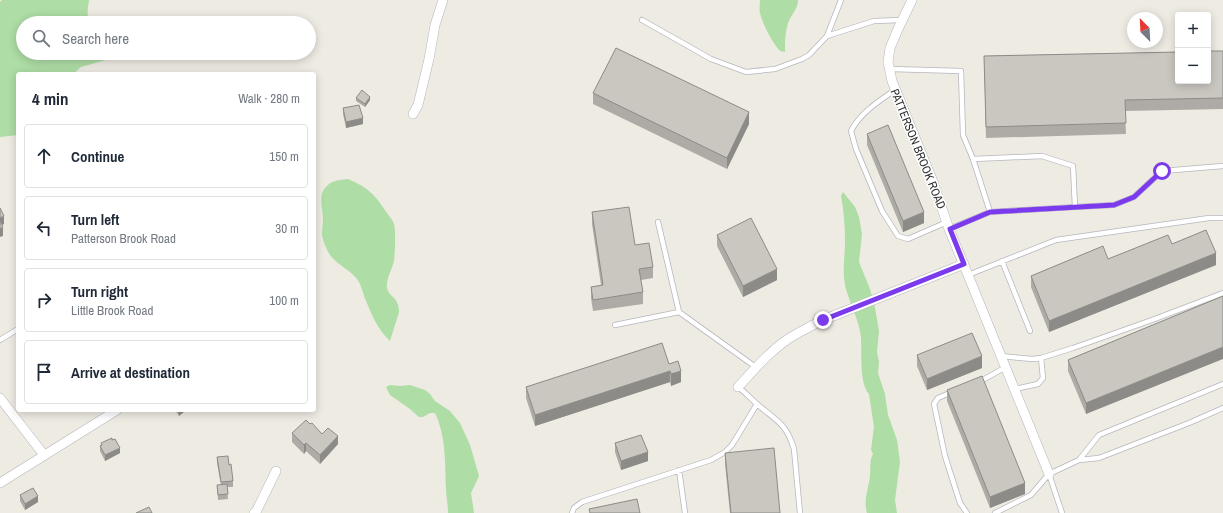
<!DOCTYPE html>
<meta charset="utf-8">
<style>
body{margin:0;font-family:"Archivo Narrow",sans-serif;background:#f2f2f3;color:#1f2937}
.controls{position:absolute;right:12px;top:12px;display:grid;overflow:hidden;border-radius:4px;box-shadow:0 2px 10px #0003}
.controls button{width:36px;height:36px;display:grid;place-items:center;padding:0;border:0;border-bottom:1px solid #e0e1e3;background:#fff;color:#1f2937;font:20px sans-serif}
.compass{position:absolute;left:1127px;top:12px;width:36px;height:36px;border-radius:50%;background:#fff;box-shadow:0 2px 10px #0003;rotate:336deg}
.stop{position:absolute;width:12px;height:12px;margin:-9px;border:3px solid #7c3aed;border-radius:50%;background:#fff}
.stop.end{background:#7c3aed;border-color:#fff;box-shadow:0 1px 4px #0008}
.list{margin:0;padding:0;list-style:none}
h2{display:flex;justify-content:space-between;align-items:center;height:52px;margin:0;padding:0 16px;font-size:17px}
h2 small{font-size:13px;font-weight:400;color:#747a83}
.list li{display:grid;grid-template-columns:26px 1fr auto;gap:12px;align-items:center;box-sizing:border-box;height:64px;margin:0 8px 8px;padding:0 8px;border:1px solid #e0e1e3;border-radius:4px}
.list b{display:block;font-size:15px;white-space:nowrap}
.list p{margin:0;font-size:13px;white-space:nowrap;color:#747a83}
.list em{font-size:13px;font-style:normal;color:#747a83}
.icon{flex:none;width:22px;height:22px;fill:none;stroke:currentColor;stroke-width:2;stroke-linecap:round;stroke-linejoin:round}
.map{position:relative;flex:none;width:1223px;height:513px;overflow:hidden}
.search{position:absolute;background:#fff;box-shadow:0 2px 10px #0003;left:16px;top:16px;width:300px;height:44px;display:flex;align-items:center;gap:10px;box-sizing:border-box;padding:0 14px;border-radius:22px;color:#747a83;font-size:15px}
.panel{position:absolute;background:#fff;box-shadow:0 2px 10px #0003;left:16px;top:72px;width:300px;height:340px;border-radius:4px}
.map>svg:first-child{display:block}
</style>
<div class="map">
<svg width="1223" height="513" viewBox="0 0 1223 513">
<rect width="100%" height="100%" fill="#edebe2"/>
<path fill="#aedda5" d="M2 0H89C88 8 86 15 90 23H23V53H116L109 59 81 67 73 74H18V135L0 137V2Z
M760 0H798C798 9 791 15 788 23 785 33 785 42 785 52L780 51C772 42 763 25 760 13 759 9 760 4 760 0Z
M348 179C369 188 375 195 387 213 389 216 393 220 394 224 396 233 395 251 394 261 392 269 386 279 387 288 389 298 399 296 399 312L390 341C377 329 371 313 364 296 363 292 361 286 359 282 352 270 338 266 330 255 326 249 323 241 322 235 322 230 323 224 323 219 323 208 317 193 328 185 333 180 341 180 348 179Z
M843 192 855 207 859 217 862 234 859 262 870 289 875 308 879 331 877 352 879 362 878 373 885 394 888 415 897 440 900 462 895 500 897 513H867C863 500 869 488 870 475 871 467 869 461 873 454L871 450 874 427 869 394C859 383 862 352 861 337 859 317 846 299 844 278 843 266 845 254 845 242 845 227 844 211 841 196Z
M390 385 400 386 410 385 425 390 430 394 435 401 450 411 460 423 470 445 479 476 471 493 474 513H448C448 504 446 496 446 488 445 463 446 436 435 413H430L423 417H419L410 409 390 395 386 387Z"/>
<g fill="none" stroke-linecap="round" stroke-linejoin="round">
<defs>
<path id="lane" d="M642 20 711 59 746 72 775 69 802 59 809 55 827 36 874 21 902 20
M827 36 841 0
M890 69 961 71 963 135 973 159 990 212 949 229
M895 90C879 101 860 113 851 131L856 149 882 211 898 236 908 239 947 222
M973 159 1042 156 1073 166 1075 207 990 212
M1075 207 1114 205 1134 197 1162 171 1223 166
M658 222 679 312 757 368
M1002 261 1030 331
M968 275 1056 240 1209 218H1223
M615 325 679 312
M0 340 18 329
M1001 356 1032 359 1041 358 1073 348 1152 320 1223 293
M979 382 1006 367
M738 387C745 392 750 398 757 404 776 421 786 422 794 449L800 513
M1015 389 1038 384 1043 378 1041 358
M952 392 938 398 934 404 945 456 960 503 967 513
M1079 460 1099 458 1189 423 1223 408
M679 470 685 513
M1049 474 1062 513
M572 513 574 508 582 502 711 460 725 452 732 445 757 404
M995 513 1031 495 1049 474 1079 460 1099 435 1223 384"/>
<path id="street" d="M912 0 898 29 890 48 888 62 892 81 933 182 949 229 968 275 1049 474
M413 114 418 105 429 59 435 25 443 0
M738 387C754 370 769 352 788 339 799 332 811 326 823 320L964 264
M0 398 44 455
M0 483 117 410
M254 513 256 512 276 471"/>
</defs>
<use href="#lane" stroke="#b6b6c0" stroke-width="6"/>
<use href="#street" stroke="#b6b6c0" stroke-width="10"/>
<use href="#lane" stroke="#fff" stroke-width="4.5"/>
<use href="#street" stroke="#fff" stroke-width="9"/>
</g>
<path fill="#aeaba6" d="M1223 51V109L1125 111 1126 134 986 138 984 56Z
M593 93 749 124 727 169 593 104Z
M356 98 370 100 365 107 356 101Z
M343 108 363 124 346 128 343 114Z
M867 134 924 223 903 232 867 145Z
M592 212 635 245 653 267V278L641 280 643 292V304L593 311 591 298V287L601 285 592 224Z
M717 235 777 280 743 297 717 246Z
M1172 244 1216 265 1049 332 1031 287V276L1108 259Z
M1223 296 1086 414 1068 371V360Z
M917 355 982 368 927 390 917 366Z
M669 364 681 382 671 386 670 382 535 426 526 398V387Z
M18 365V378L16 376V367Z
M947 390 1025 494 990 508 947 401Z
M175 410H186L179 416Z
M310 424 322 434 338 444 320 464 306 451 304 454 292 442V433Z
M101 443 120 453 105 461 100 451V446L101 445Z
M615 443 648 461 621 470 615 452Z
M725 453 780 513H730L725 464Z
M217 457 229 465 233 481V487H227L228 499 218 500 217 485H221L217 463Z
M20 495 38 502 25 510 20 501Z"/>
<path fill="#8d8b87" d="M370 97V100L365 107V104Z
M749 112V124L727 169V158Z
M363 118V124L346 128V122Z
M924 212V223L903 232V221Z
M4 216V224L0 226V218Z
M3 227V236L0 237V229Z
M1216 253V265L1049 332V321Z
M777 269V280L743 297V286Z
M1223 347V359L1086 414V403Z
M982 356V368L927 390V379Z
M670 371V382L535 426V415Z
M681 371V382L671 386V374Z
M179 410H186L179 416Z
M338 436V444L320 464V455Z
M306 443V451L304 454V445Z
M120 448V453L105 461V455Z
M648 452V461L621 470V461Z
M1025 483V494L990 508V497Z
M38 496V502L25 510V504Z"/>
<path fill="#cac7c1" stroke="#8d8b87" d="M616 48 749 112 727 158 593 93Z
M1208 51H1223V98L1125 100 1126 123 986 127 984 56 1178 52V81H1208Z
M362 90 370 97 365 104 356 98Z
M359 105 363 118 346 122 343 108Z
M888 125 924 212 903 221 867 134Z
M629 207 635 245 649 243 653 267 639 269 643 292 593 300 591 287 603 285 592 212Z
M0 208 4 216 0 218Z
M751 218 777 269 743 286 717 235Z
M0 221 3 227 0 229Z
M1206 230 1216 253 1049 321 1031 276 1103 246 1108 259 1168 235 1172 244Z
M1223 296V347L1086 403 1068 360Z
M972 333 982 356 927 379 917 355Z
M662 343 669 364 678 361 681 371 671 374 670 371 535 415 526 387Z
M982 376 1025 483 990 497 947 390Z
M306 420 310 424 312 423 322 434 328 428 338 436 320 455 306 443 304 445 292 433Z
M641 435 648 452 621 461 615 443Z
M112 438V440L115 439 120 448 105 455 100 446 102 445 101 443Z
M774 448 780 513H731L725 453Z
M228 456 229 465 231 464 233 481 221 482 217 457Z
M227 484 228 494 218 495 217 485Z
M33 488 38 496 25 504 20 495Z
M637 499 640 513H590L589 509Z
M149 507 152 513H136Z"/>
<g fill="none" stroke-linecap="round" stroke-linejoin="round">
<path stroke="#7c3aed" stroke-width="5" d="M823 320 964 264 950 229 990 212 1114 205 1134 197 1162 171"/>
</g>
<g text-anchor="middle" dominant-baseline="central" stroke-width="3" stroke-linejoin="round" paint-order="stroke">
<g font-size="12" fill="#2e2e2e" stroke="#fff">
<text transform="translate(918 149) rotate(68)">PATTERSON BROOK ROAD</text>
</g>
</g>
</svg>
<div class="controls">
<button>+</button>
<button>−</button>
</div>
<svg class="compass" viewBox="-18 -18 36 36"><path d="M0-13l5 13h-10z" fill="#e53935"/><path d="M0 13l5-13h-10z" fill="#747a83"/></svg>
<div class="stop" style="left:1162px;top:171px"></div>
<div class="stop end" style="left:823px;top:320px"></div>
<div class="search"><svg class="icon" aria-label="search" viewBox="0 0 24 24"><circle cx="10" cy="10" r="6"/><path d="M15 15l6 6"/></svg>Search here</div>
<section class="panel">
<h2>4 min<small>Walk · 280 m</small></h2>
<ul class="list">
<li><svg class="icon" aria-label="ahead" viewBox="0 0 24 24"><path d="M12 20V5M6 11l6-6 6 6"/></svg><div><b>Continue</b></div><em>150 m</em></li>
<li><svg class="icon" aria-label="left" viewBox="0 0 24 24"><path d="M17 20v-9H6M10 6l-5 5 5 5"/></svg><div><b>Turn left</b><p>Patterson Brook Road</p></div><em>30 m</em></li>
<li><svg class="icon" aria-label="right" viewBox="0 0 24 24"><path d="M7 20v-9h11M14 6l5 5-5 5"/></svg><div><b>Turn right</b><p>Little Brook Road</p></div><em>100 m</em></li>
<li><svg class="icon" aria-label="arrive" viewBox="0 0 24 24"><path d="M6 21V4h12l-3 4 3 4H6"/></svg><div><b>Arrive at destination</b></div></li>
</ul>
</section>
</div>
